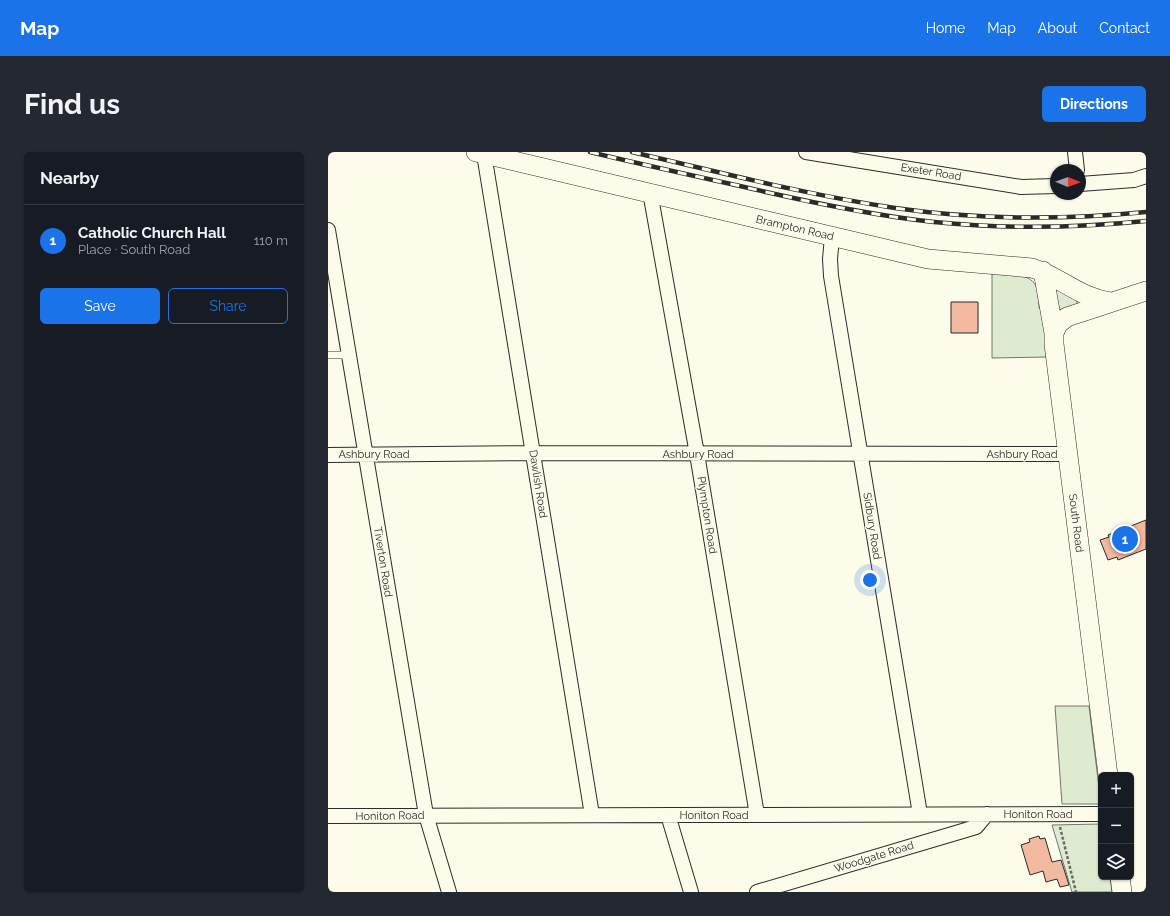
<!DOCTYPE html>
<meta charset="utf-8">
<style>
body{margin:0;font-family:Raleway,sans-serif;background:#242831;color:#f1f3f6}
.controls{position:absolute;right:12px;bottom:12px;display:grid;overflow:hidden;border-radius:6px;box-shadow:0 1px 3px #0004}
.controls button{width:36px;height:36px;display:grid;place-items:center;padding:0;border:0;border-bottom:1px solid #363941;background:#171b24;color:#f1f3f6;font:20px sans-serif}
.compass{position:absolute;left:722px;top:12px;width:36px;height:36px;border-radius:50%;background:#171b24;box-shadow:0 1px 3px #0004;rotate:91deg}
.you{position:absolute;left:542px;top:428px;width:14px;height:14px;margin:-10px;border:3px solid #fff;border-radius:50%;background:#1a73e8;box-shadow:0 0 0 6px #1a73e833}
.badge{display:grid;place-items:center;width:26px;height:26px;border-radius:50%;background:#1a73e8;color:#fff;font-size:13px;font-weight:700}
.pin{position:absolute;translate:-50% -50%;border:2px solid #fff;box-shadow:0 1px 4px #0006}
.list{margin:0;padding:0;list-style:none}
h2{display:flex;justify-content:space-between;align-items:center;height:52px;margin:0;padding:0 16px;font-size:17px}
h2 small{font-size:13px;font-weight:400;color:#9ea1a6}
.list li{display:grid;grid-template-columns:26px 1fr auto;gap:12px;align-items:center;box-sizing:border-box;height:72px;padding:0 16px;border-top:1px solid #363941}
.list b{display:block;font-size:15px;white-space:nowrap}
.list p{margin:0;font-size:13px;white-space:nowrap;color:#9ea1a6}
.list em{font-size:13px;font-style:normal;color:#9ea1a6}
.actions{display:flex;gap:8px;padding:12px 16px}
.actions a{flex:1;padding:9px 0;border:1px solid #1a73e8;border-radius:6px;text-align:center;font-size:14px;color:#1a73e8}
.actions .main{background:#1a73e8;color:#fff}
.icon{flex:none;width:22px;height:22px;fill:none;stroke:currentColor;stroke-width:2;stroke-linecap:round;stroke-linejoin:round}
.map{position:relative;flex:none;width:818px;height:740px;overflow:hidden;border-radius:6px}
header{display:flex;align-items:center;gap:24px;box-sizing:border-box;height:56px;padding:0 20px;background:#1a73e8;color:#fff}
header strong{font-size:19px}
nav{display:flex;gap:22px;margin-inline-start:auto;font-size:14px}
.intro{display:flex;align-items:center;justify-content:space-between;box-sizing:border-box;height:96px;padding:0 24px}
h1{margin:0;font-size:28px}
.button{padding:10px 18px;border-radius:6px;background:#1a73e8;color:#fff;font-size:14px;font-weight:700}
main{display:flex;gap:24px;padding:0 24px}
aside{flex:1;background:#171b24;border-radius:6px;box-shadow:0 1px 3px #0004}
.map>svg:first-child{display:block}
</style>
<header>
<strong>Map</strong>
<nav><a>Home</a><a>Map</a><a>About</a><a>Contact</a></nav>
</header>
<div class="intro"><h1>Find us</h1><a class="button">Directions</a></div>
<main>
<aside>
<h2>Nearby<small></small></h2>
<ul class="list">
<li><span class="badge">1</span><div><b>Catholic Church Hall</b><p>Place · South Road</p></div><em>110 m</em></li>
</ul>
<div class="actions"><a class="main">Save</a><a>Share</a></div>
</aside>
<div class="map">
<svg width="818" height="740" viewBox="0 0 818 740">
<rect width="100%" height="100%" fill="#fdfbea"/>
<path fill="#deebd1" stroke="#74746e" d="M664 121C678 122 701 120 708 134 711 140 711 149 711 156L714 157 720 205 664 206Z
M728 137 749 149V154L730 158 727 139Z
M727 554H761L773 652H734Z
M773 672V725H782L784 740H744L724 673Z"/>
<path fill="#f2b8a0" stroke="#2b2b2b" d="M623 150H650V181H623Z
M818 368V397L790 408 789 405 780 408 772 388 781 385 780 383Z
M711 684 712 687 717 686 724 710 733 708 741 733 732 735 729 727 718 730 715 719 702 723 693 693 702 690 701 687Z"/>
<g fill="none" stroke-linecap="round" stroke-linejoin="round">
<defs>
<path id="lane" d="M0 203H21"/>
<path id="street" d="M478 0 693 35 728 34
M747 0 749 18
M156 2 264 663
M752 32 806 28 818 24
M322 40 369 302 429 663
M0 78 98 663 121 740
M504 85 502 107 503 124 592 662
M0 303 205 301 740 302
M340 663 363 740
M0 664 773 662
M429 740 648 675 659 662"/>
<path id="secondary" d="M148 0 600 107 704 116C733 125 750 145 782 150
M715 119 726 181V192L780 623
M726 181 730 172 739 165 818 139
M792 725 794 740"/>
</defs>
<use href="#lane" stroke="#2b2b2b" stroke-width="8"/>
<use href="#street" stroke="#2b2b2b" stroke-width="16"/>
<use href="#secondary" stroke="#2b2b2b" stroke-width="20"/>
<path stroke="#6a6964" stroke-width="2.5" stroke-dasharray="3 2" stroke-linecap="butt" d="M732 675 748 740"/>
<use href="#lane" stroke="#fdfbea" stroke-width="7"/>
<use href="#street" stroke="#fdfbea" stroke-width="14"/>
<use href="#secondary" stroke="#fdfbea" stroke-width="19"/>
<defs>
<path id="rail" d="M262 0C312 12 362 23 412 34 476 49 541 63 606 70 677 77 748 76 818 69
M304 0C391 20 479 43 567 56 650 68 735 68 818 60"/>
</defs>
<use href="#rail" stroke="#2b2b2b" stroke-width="4.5"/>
<use href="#rail" stroke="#fdfbea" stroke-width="3" stroke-dasharray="9" stroke-linecap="butt"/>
</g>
<g text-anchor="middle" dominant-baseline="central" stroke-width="3" stroke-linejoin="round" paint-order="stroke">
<g font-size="11" fill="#2b2b2b" stroke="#fdfbea">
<text transform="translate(603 20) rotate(9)">Exeter Road</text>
<text transform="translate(467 76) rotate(13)">Brampton Road</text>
<text x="46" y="302">Ashbury Road</text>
<text x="370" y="302">Ashbury Road</text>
<text x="694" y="302">Ashbury Road</text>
<text transform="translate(210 332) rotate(81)">Dawlish Road</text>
<text transform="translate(379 363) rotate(81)">Plympton Road</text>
<text transform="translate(748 371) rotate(83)">South Road</text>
<text transform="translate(544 374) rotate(81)">Sidbury Road</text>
<text transform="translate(55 410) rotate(81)">Tiverton Road</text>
<text x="710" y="662">Honiton Road</text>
<text x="386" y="663">Honiton Road</text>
<text transform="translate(62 664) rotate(-1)">Honiton Road</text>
<text transform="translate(546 705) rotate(-17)">Woodgate Road</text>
</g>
</g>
</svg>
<div class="controls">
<button>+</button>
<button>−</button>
<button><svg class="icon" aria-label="layers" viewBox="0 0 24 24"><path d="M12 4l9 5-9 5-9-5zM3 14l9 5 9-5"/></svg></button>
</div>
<svg class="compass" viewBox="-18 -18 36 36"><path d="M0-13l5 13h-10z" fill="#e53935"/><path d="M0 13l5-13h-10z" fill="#9ea1a6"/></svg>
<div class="you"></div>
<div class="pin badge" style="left:797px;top:387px">1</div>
</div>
</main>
